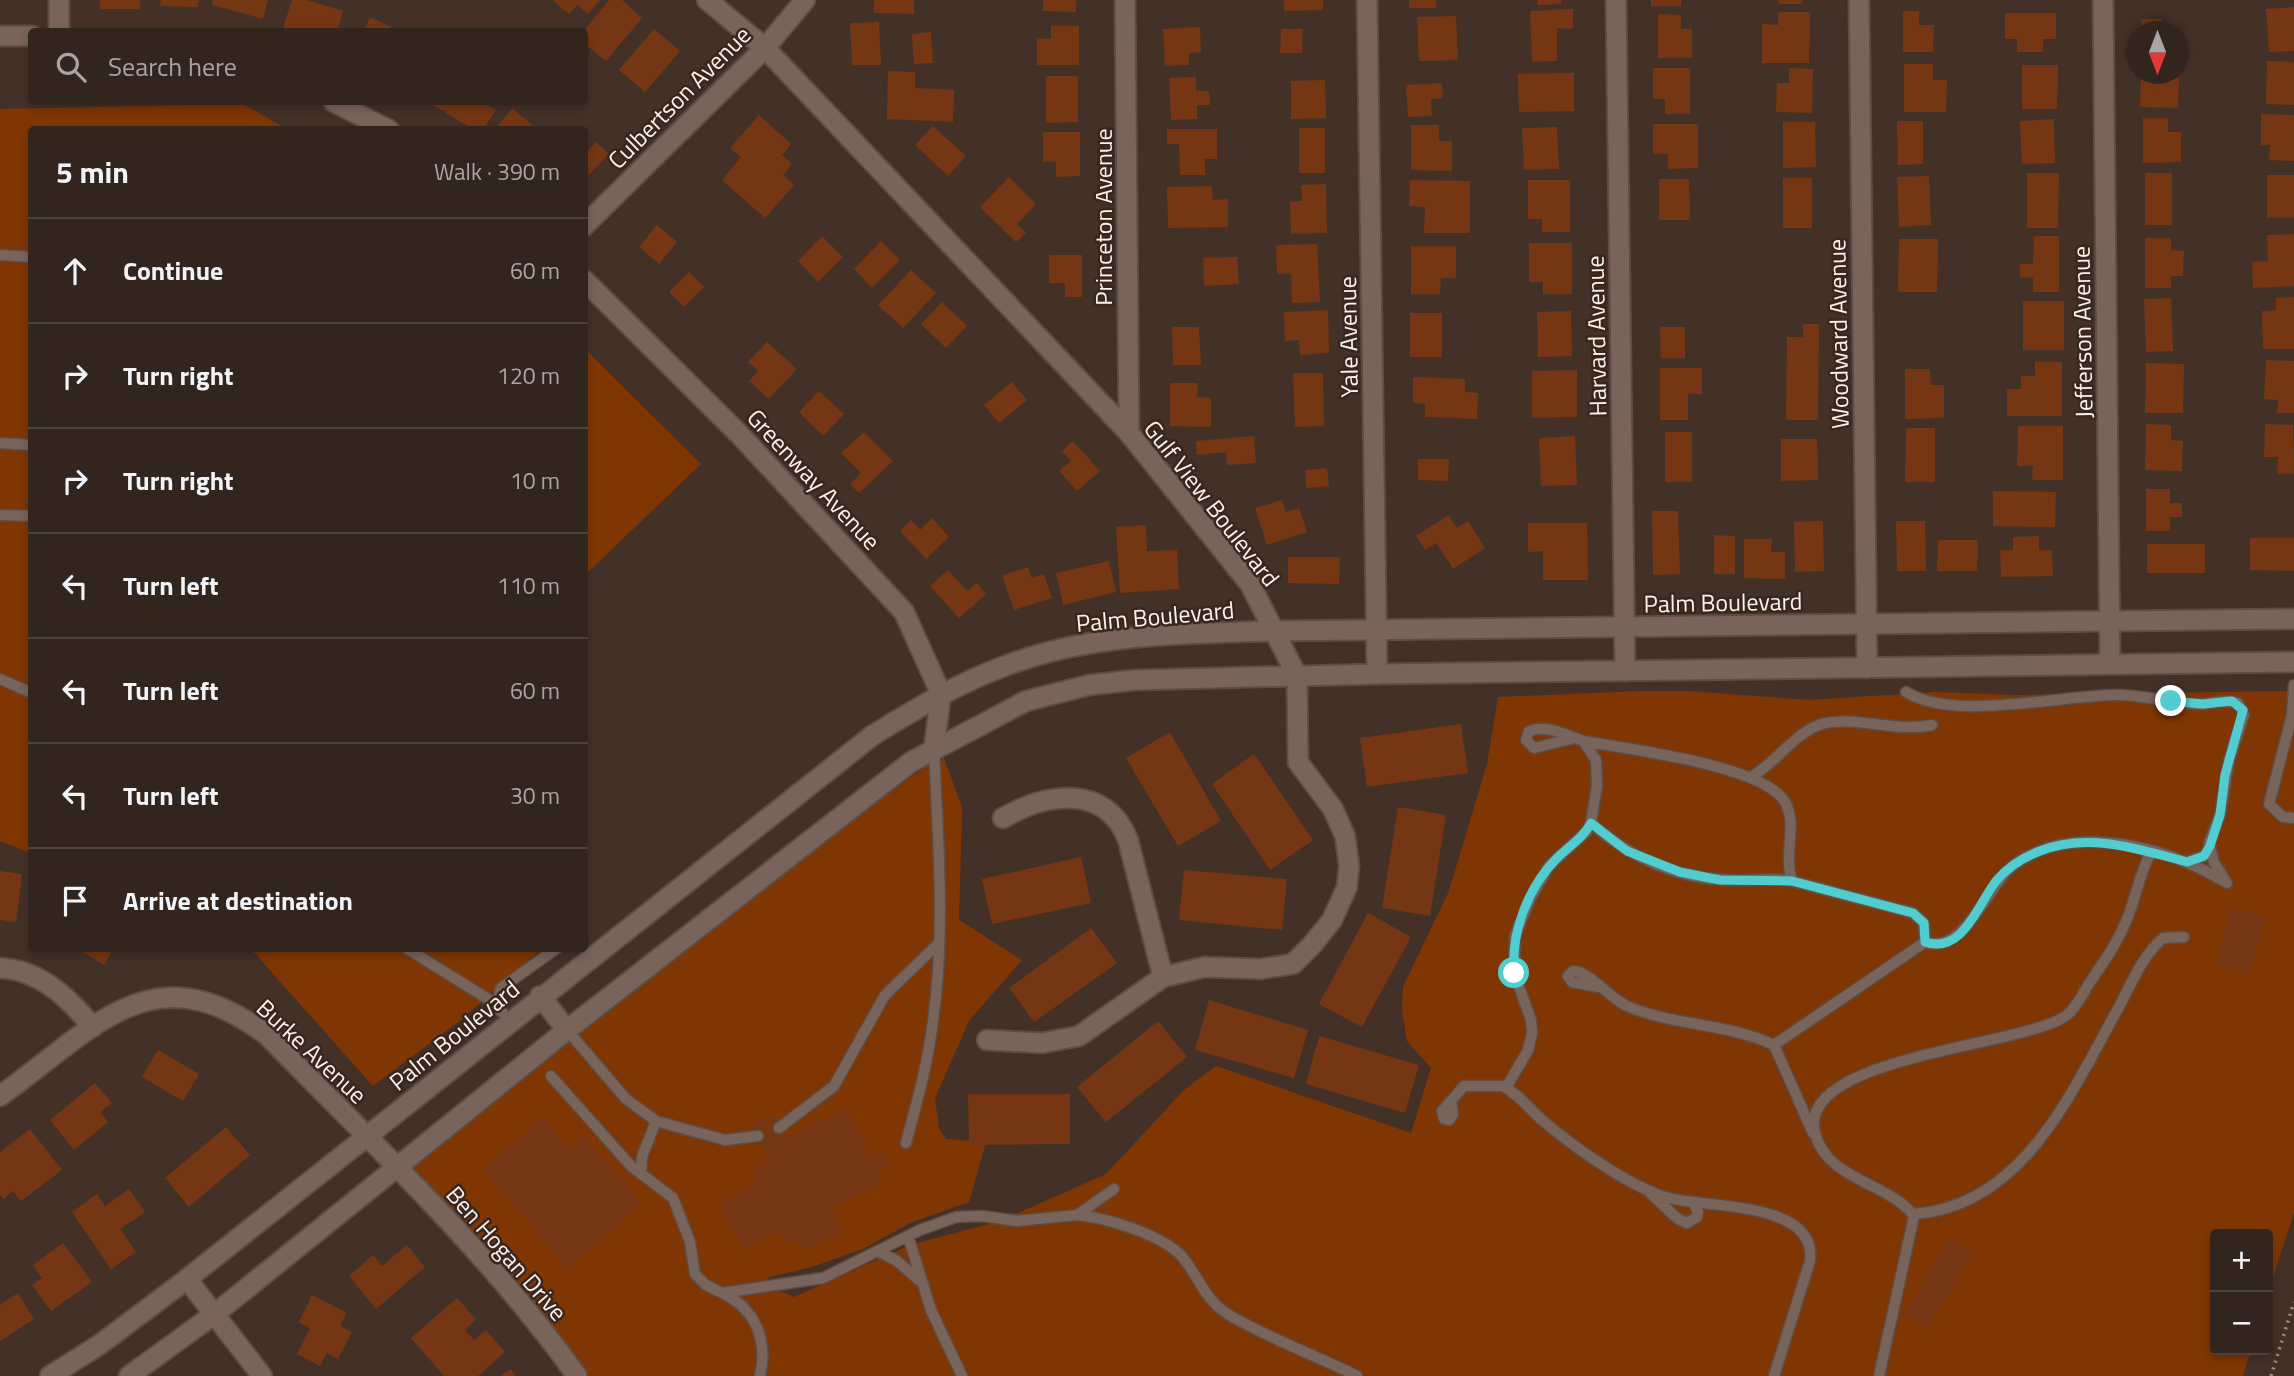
<!DOCTYPE html>
<meta charset="utf-8">
<style>
body{margin:0;font-family:"Titillium Web",sans-serif;background:#3a2d27;color:#f1f3f6}
.controls{position:absolute;right:21px;bottom:21px;display:grid;overflow:hidden;border-radius:7px;box-shadow:0 4px 10px #0003}
.controls button{width:63px;height:63px;display:grid;place-items:center;padding:0;border:0;border-bottom:2px solid #4d423c;background:#32251e;color:#f1f3f6;font:35px sans-serif}
.compass{position:absolute;left:2126px;top:21px;width:63px;height:63px;border-radius:50%;background:#32251e;box-shadow:0 4px 10px #0003;rotate:180deg}
.stop{position:absolute;width:21px;height:21px;margin:-16px;border:5px solid #52cdcf;border-radius:50%;background:#fff}
.stop.end{background:#52cdcf;border-color:#fff;box-shadow:0 2px 7px #0008}
.list{margin:0;padding:0;list-style:none}
h2{display:flex;justify-content:space-between;align-items:center;height:91px;margin:0;padding:0 28px;font-size:30px}
h2 small{font-size:23px;font-weight:400;color:#a8a5a4}
.list li{display:grid;grid-template-columns:46px 1fr auto;gap:21px;align-items:center;box-sizing:border-box;height:105px;padding:0 28px;border-top:2px solid #4d423c}
.list b{display:block;font-size:26px;white-space:nowrap}
.list em{font-size:23px;font-style:normal;color:#a8a5a4}
.icon{flex:none;width:38px;height:38px;fill:none;stroke:currentColor;stroke-width:2;stroke-linecap:round;stroke-linejoin:round}
.map{position:relative;flex:none;width:2294px;height:1376px;overflow:hidden}
.search{position:absolute;background:#32251e;box-shadow:0 4px 10px #0003;left:28px;top:28px;width:560px;height:77px;display:flex;align-items:center;gap:18px;box-sizing:border-box;padding:0 24px;border-radius:7px;color:#a8a5a4;font-size:26px}
.panel{position:absolute;background:#32251e;box-shadow:0 4px 10px #0003;left:28px;top:126px;width:560px;height:826px;border-radius:7px}
.map>svg:first-child{display:block}
</style>
<div class="map">
<svg width="2294" height="1376" viewBox="0 0 2294 1376">
<rect width="100%" height="100%" fill="#433128"/>
<path fill="#803603" d="M243 104 287 129 32 130 31 853 0 841V109Z
M585 349 701 464 585 575Z
M1639 691H1689L1809 700 1934 692 2017 695 2294 691V1213L2268 1292V1234H2215V1350H2251L2243 1376H589L546 1316 411 1167 855 818 935 760 942 761 943 756 962 807 959 920 1022 960 969 1021 935 1098 939 1128 946 1139 986 1142 969 1202 910 1223 863 1249 812 1267 769 1277 763 1284 794 1297 910 1245 1000 1221 1106 1174 1184 1090 1216 1066 1411 1133 1431 1068 1407 1041 1402 1010 1403 987 1449 891 1487 764 1498 697Z
M251 949H541L461 1020 373 1086Z"/>
<path fill="#753713" d="M100 0H140V9H100Z
M161 0H199L198 7 160 6Z
M213 0H268L263 19 212 5Z
M292 0H307L343 11 337 32 282 31Z
M552 0H600L588 14 577 5 569 14Z
M609 0H622L642 18 606 61 584 43 583 32Z
M874 0H914V14L874 13Z
M1043 0H1076V12L1043 11Z
M1284 0H1323V10L1284 11Z
M1409 0H1436V8H1409Z
M1538 0H1561V4L1538 5Z
M1651 0H1681V6H1651Z
M1779 0H1802V4H1779Z
M2294 7V51L2269 52 2266 9Z
M1573 9V29L1557 28V61L1532 62 1530 11Z
M1903 11H1919V25H1934L1933 52H1903Z
M1778 12H1810L1809 63H1762V24L1778 25Z
M2005 13H2056V39H2043V52H2017V39H2005Z
M1658 14 1681 15V29H1692V58H1658Z
M1456 16 1458 60 1419 61 1417 17Z
M370 17 401 32H363Z
M2141 19H2162V32H2141Z
M879 22 881 65H852L850 23Z
M1051 26H1079V65H1037V38L1051 39Z
M1200 27 1201 52 1189 53V65L1165 66 1163 29Z
M654 29 680 51 645 92 619 70Z
M1281 29H1303L1302 53H1280Z
M931 32 933 63 914 64 912 34Z
M2267 61 2294 62V105L2266 104Z
M1904 64H1933V80H1947L1946 112H1904Z
M2022 65H2058L2057 109H2022Z
M1653 68H1690V114H1665V99H1653Z
M1789 68 1813 69 1812 113 1776 112 1777 83H1789Z
M888 71 915 72V88L954 90 953 122 887 119Z
M1574 73V111L1519 112 1518 74Z
M2141 74H2166V78H2179L2178 108 2140 107Z
M1046 76H1078V122L1046 123Z
M1196 77V91H1209L1210 105H1197V119L1171 120 1169 78Z
M1325 80 1326 118 1291 119V81Z
M1442 83 1443 98 1431 99 1432 116 1408 117 1406 85Z
M428 102H482L496 110 483 130H474Z
M512 108 538 130H495Z
M2261 114 2294 115V161L2269 160 2270 145H2261Z
M759 115 791 144 782 155 792 164 783 175 794 185 765 218 722 180 741 157 730 148Z
M2143 118H2168V132H2181V162L2143 163Z
M2054 119 2055 163 2022 164 2020 121Z
M1897 121H1923V164L1898 165Z
M1783 122H1815L1816 167 1783 168Z
M1653 124H1698V168L1668 169V154H1653Z
M1411 125H1439V141H1452V171L1411 170Z
M933 126 966 156 948 176 915 145Z
M1557 127 1559 169 1524 170 1522 128Z
M1299 128H1325V173H1299Z
M1167 129H1217V159H1205V175H1180L1179 144H1167Z
M1043 132H1080V176L1056 177V162H1043Z
M596 142 609 154 584 180V149L587 152Z
M2027 173H2059L2058 228H2027Z
M2145 173H2172V225H2145Z
M2267 175H2294V218H2267Z
M1929 176 1931 225 1899 227 1897 177Z
M1009 177 1036 204 1017 224 1026 233 1016 242 980 207Z
M1783 178H1812V228H1783Z
M1659 179H1689L1690 220H1659Z
M1410 180 1470 181V233H1424L1425 207 1409 206Z
M1528 180H1570V232H1542V219H1528Z
M1326 184 1327 233 1291 234 1290 202 1302 201 1301 185Z
M1212 186 1213 200 1228 199V227L1168 228 1167 187Z
M657 225 677 242 659 264 639 247Z
M2294 234V286L2253 288 2252 262 2268 261 2267 235Z
M822 236 843 257 818 282 798 261Z
M2034 236H2059V292H2033V278L2020 277V264H2033Z
M2145 238H2171V250L2184 251 2183 276H2171V288H2145Z
M1899 239H1938L1937 292H1898Z
M881 241 900 260 872 288 854 269Z
M1529 243H1572V294H1543V282H1529Z
M1317 244 1320 302 1292 303 1291 274H1277L1276 245Z
M1411 246H1456V278H1441L1440 294H1411Z
M1049 255H1082V297H1065V283H1049Z
M1237 257 1239 284 1204 286 1203 258Z
M911 270 936 293 903 328 878 305Z
M689 272 704 287 684 307 669 292Z
M2294 297V349H2263L2262 311 2276 310V298Z
M2171 298 2173 351 2146 352 2144 299Z
M2023 301H2064V350H2023Z
M942 302 967 326 946 348 921 324Z
M1328 310 1329 353 1300 355 1299 340 1285 341 1284 312Z
M1571 311 1572 356 1538 357 1537 312Z
M1410 313H1442V357H1410Z
M1803 324H1819L1818 420H1786L1787 337H1803Z
M1172 327H1199L1201 365H1173Z
M1660 327H1685V358H1661Z
M767 342 797 369 769 399 749 381 758 371 748 362Z
M2266 360 2294 361V413H2277L2278 400 2264 399Z
M2035 362H2062V416H2007V389H2021V376H2035Z
M2146 363 2184 364 2183 413H2145Z
M1660 368H1702V394H1688V420H1660Z
M1905 369H1930L1931 385H1944V418L1905 419Z
M1577 370V417L1532 418V371Z
M1293 373H1323L1324 426 1295 427Z
M1413 377 1465 379V392L1478 393 1477 419 1425 417V404L1413 403Z
M1012 382 1027 400 999 423 984 405Z
M1170 383H1198L1197 397 1211 398V427L1170 426Z
M819 391 844 414 823 436 799 412Z
M2146 424 2171 425V440L2183 441 2182 471 2145 470Z
M2265 424 2293 425 2294 474H2277L2278 457H2264Z
M2018 426H2063V480H2032L2033 466H2017Z
M1906 428H1935V482H1905Z
M864 432 893 461 859 493 850 484 861 473 841 453Z
M1665 432H1692V482H1665Z
M1254 436 1256 463 1227 465 1226 452 1197 455 1196 441Z
M1575 436 1577 485 1541 486 1539 438Z
M1781 439H1817L1818 480 1781 481Z
M1073 441 1100 471 1077 491 1059 471 1071 461 1062 451Z
M1418 459H1449L1448 481 1418 480Z
M1327 468 1329 486 1306 488 1305 470Z
M2146 489H2170V503H2182V517H2170V531H2146Z
M1993 491 2056 492 2055 527 1993 526Z
M1282 500 1286 512 1299 508 1307 532 1267 545 1255 508Z
M1652 511H1678L1680 574 1653 575Z
M1449 515 1457 528 1468 521 1485 548 1453 569 1436 543 1425 550 1416 536Z
M932 518 949 537 926 559 900 531 911 520 920 530Z
M1823 521 1824 571 1795 572 1794 522Z
M1896 521H1925L1926 571H1897Z
M1528 523H1587L1588 580H1543V551L1528 552Z
M1146 525 1147 551 1177 550 1179 589 1120 593 1116 527Z
M1714 535 1735 536V574H1714Z
M2039 536V550H2052L2053 576 2001 577 2000 550H2013V537Z
M2250 538H2294V571L2250 570Z
M1744 539H1772L1771 552H1785V579L1744 578Z
M1938 540H1978L1977 571H1937Z
M2147 544H2205V573H2147Z
M1288 557H1340L1339 584 1288 583Z
M1109 561 1116 592 1063 605 1056 573Z
M1028 567 1032 578 1044 574 1052 598 1014 610 1002 575Z
M948 570 967 591 977 583 986 594 959 618 930 586Z
M1461 724 1468 773 1367 787 1360 738Z
M1170 732 1221 821 1178 846 1126 758Z
M1254 754 1313 840 1270 870 1212 784Z
M1398 807 1446 815 1430 916 1382 908Z
M1081 857 1091 903 992 924 982 879Z
M1184 870 1287 879 1282 930 1179 920Z
M0 871 22 874 16 922 0 920Z
M2232 907 2266 918 2249 974 2215 964Z
M1368 913 1411 937 1362 1027 1319 1004Z
M1091 928 1117 963 1034 1022 1009 988Z
M76 948H114L104 965Z
M1209 1000 1308 1030 1294 1078 1195 1050Z
M1158 1021 1187 1057 1106 1122 1077 1087Z
M1319 1036 1419 1065 1405 1113 1306 1084Z
M158 1050 199 1074 183 1101 142 1077Z
M95 1083 112 1103 100 1112 108 1122 74 1150 50 1120Z
M968 1094H1070V1144L969 1145Z
M847 1108 871 1157 883 1151 890 1165 876 1172 882 1183 831 1208 843 1233 805 1251 799 1239 786 1245 780 1232 743 1250 720 1202 758 1184 752 1170 770 1161 752 1123 772 1113 784 1138Z
M543 1117 569 1148 583 1135 643 1204 568 1269 482 1169Z
M226 1127 250 1155 189 1207 165 1178Z
M30 1129 62 1170 21 1201 13 1191 3 1199 0 1195V1152Z
M129 1189 145 1212 120 1229 136 1252 111 1269 72 1212 97 1194 105 1206Z
M1949 1239 1973 1253 1928 1329 1904 1315Z
M63 1243 92 1282 51 1311 32 1285 42 1278 33 1265Z
M407 1245 425 1267 376 1309 349 1276 373 1255 382 1266Z
M18 1293 34 1319 0 1341V1305Z
M312 1295 347 1313 340 1326 352 1332 338 1359 327 1353 320 1366 297 1354 310 1328 299 1322Z
M457 1298 476 1319 465 1330 474 1340 486 1330 505 1352 478 1376H444L411 1338Z
M511 1369 516 1376H501Z"/>
<g fill="none" stroke-linecap="round" stroke-linejoin="round">
<defs>
<path id="service" d="M0 255 32 257
M0 443 32 445
M0 515 32 516
M0 679 32 693
M2294 685 2292 715 2269 804 2283 817 2294 818
M1906 692C1954 722 2061 695 2117 695 2144 695 2169 703 2196 704 2211 705 2223 698 2238 703L2244 715 2229 760 2220 815 2209 843 2214 862 2225 880
M1575 738 1534 748 1526 740 1529 731C1546 724 1567 735 1583 741
M1751 777C1776 763 1795 732 1822 724 1854 715 1896 733 1932 725
M1591 823C1630 858 1680 880 1733 880 1753 881 1772 877 1792 881
M2187 862 2204 856 2210 846
M406 948 488 999 503 1013
M1598 987 1572 982 1568 976 1573 971C1591 972 1609 998 1627 1006 1673 1026 1728 1023 1774 1045L1813 1133
M496 1005 501 988 557 948
M567 1030 626 1099 656 1121 725 1140 758 1136
M1774 1045 1925 942
M551 1076 631 1166 673 1198 690 1242 695 1274 706 1285 722 1293
M1506 1088 1528 1050 1532 1033 1531 1020 1514 973 1515 936 1530 899 1549 866 1586 832 1591 823 1597 785 1596 760 1583 741C1626 749 1764 765 1785 802 1798 825 1783 855 1792 881L1913 913 1924 923 1925 942C1965 956 1987 884 2015 864 2076 821 2169 848 2227 883
M1451 1101 1453 1114 1449 1120 1444 1119 1442 1111 1464 1086H1502C1517 1092 1530 1110 1542 1120 1574 1147 1629 1187 1669 1198 1706 1208 1818 1201 1810 1261L1774 1376
M779 1128 834 1086 885 995 938 944
M906 1143C916 1105 927 1067 932 1028 946 936 938 841 934 749
M641 1174 642 1157 656 1121
M1650 1193 1678 1219 1687 1223 1697 1217 1698 1212 1693 1202
M1913 1214C2020 1208 2070 1096 2115 1014 2130 988 2140 958 2163 938L2184 937
M1077 1215C1107 1218 1165 1235 1184 1259 1201 1281 1205 1301 1231 1316 1270 1339 1317 1356 1357 1376
M908 1236 931 1310 962 1376
M878 1251 897 1261 919 1280
M760 1376C768 1340 756 1309 722 1293L823 1278 920 1230 956 1217 982 1216 1017 1221 1077 1215 1114 1189
M1879 1376 1914 1216C1889 1182 1827 1181 1815 1133 1795 1055 2026 1047 2067 1015 2077 1007 2082 995 2088 985 2104 962 2121 938 2130 911 2137 891 2141 871 2151 852"/>
<path id="minor" d="M59 0V32
M707 0 765 48 1129 433 1250 584 1297 676 1298 762 1333 809 1345 836 1349 865 1347 887 1332 920 1312 945 1293 964 1260 969 1205 967 1163 977 1079 1036 1042 1043 987 1040
M1125 0 1129 433
M1367 0 1377 674
M1616 0 1625 671
M1859 0 1867 668
M2103 0 2110 664
M0 36H32
M334 102 389 130
M584 226 765 48 805 0
M584 280 738 433 904 612 941 694 934 748
M1003 818C1046 793 1106 783 1128 840L1163 977
M0 968C41 970 68 998 93 1027
M0 1096C94 1029 152 949 267 1035 374 1145 487 1250 577 1376
M187 1279 262 1376"/>
<path id="tertiary" d="M540 996 567 1030
M50 1376 99 1345 187 1279 873 735C916 709 958 683 1005 666 1090 633 1184 634 1274 631L2294 619
M129 1376 216 1313 567 1030 911 762 1026 701 1089 685 1135 680 1377 674 2294 662"/>
</defs>
<use href="#service" stroke="#5c4d45" stroke-width="13"/>
<use href="#minor" stroke="#5c4d45" stroke-width="23"/>
<use href="#tertiary" stroke="#5c4d45" stroke-width="23"/>
<path stroke="#9c8d86" stroke-width="3.5" stroke-dasharray="2 5" stroke-linecap="butt" d="M2271 1376 2294 1302"/>
<use href="#service" stroke="#78645b" stroke-width="10"/>
<use href="#minor" stroke="#78645b" stroke-width="19"/>
<use href="#tertiary" stroke="#78645b" stroke-width="19"/>
</g>
<g fill="none" stroke-linecap="round" stroke-linejoin="round">
<path stroke="#52cdcf" stroke-width="9" d="M1514 973C1511 932 1528 887 1557 858 1569 846 1583 838 1591 823L1627 851 1680 872 1720 880 1792 881 1913 913 1924 923 1925 942C1963 955 1978 904 1996 881 2007 868 2024 857 2040 851 2089 832 2139 849 2187 862L2204 856 2210 846 2220 815 2225 775 2243 710 2232 701 2203 704 2171 701"/>
</g>
<g text-anchor="middle" dominant-baseline="central" stroke-width="5" stroke-linejoin="round" paint-order="stroke">
<g font-size="24" fill="#fcf0eb" stroke="#38271f">
<text transform="translate(679 97) rotate(-45)">Culbertson Avenue</text>
<text transform="translate(1103 217) rotate(-90)">Princeton Avenue</text>
<text transform="translate(2082 332) rotate(-91)">Jefferson Avenue</text>
<text transform="translate(1838 334) rotate(-91)">Woodward Avenue</text>
<text transform="translate(1596 336) rotate(-91)">Harvard Avenue</text>
<text transform="translate(1348 337) rotate(-91)">Yale Avenue</text>
<text transform="translate(814 479) rotate(47)">Greenway Avenue</text>
<text transform="translate(1212 503) rotate(52)">Gulf View Boulevard</text>
<text transform="translate(1723 602) rotate(-1)">Palm Boulevard</text>
<text transform="translate(1155 616) rotate(-5)">Palm Boulevard</text>
<text transform="translate(454 1035) rotate(-39)">Palm Boulevard</text>
<text transform="translate(312 1051) rotate(43)">Burke Avenue</text>
<text transform="translate(507 1253) rotate(49)">Ben Hogan Drive</text>
</g>
</g>
</svg>
<div class="controls">
<button>+</button>
<button>−</button>
</div>
<svg class="compass" viewBox="-18 -18 36 36"><path d="M0-13l5 13h-10z" fill="#e53935"/><path d="M0 13l5-13h-10z" fill="#a8a5a4"/></svg>
<div class="stop" style="left:1514px;top:973px"></div>
<div class="stop end" style="left:2171px;top:701px"></div>
<div class="search"><svg class="icon" aria-label="search" viewBox="0 0 24 24"><circle cx="10" cy="10" r="6"/><path d="M15 15l6 6"/></svg>Search here</div>
<section class="panel">
<h2>5 min<small>Walk · 390 m</small></h2>
<ul class="list">
<li><svg class="icon" aria-label="ahead" viewBox="0 0 24 24"><path d="M12 20V5M6 11l6-6 6 6"/></svg><div><b>Continue</b></div><em>60 m</em></li>
<li><svg class="icon" aria-label="right" viewBox="0 0 24 24"><path d="M7 20v-9h11M14 6l5 5-5 5"/></svg><div><b>Turn right</b></div><em>120 m</em></li>
<li><svg class="icon" aria-label="right" viewBox="0 0 24 24"><path d="M7 20v-9h11M14 6l5 5-5 5"/></svg><div><b>Turn right</b></div><em>10 m</em></li>
<li><svg class="icon" aria-label="left" viewBox="0 0 24 24"><path d="M17 20v-9H6M10 6l-5 5 5 5"/></svg><div><b>Turn left</b></div><em>110 m</em></li>
<li><svg class="icon" aria-label="left" viewBox="0 0 24 24"><path d="M17 20v-9H6M10 6l-5 5 5 5"/></svg><div><b>Turn left</b></div><em>60 m</em></li>
<li><svg class="icon" aria-label="left" viewBox="0 0 24 24"><path d="M17 20v-9H6M10 6l-5 5 5 5"/></svg><div><b>Turn left</b></div><em>30 m</em></li>
<li><svg class="icon" aria-label="arrive" viewBox="0 0 24 24"><path d="M6 21V4h12l-3 4 3 4H6"/></svg><div><b>Arrive at destination</b></div></li>
</ul>
</section>
</div>
